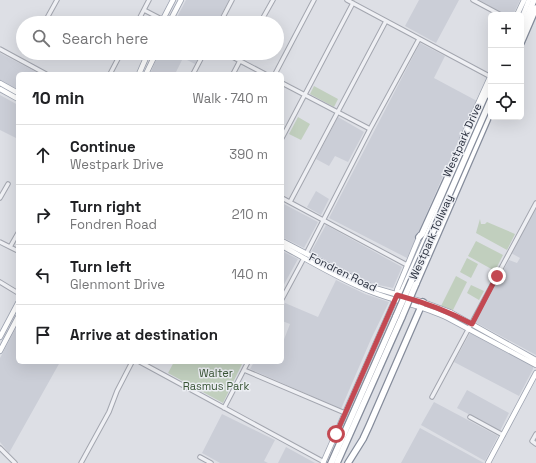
<!DOCTYPE html>
<meta charset="utf-8">
<style>
body{margin:0;font-family:"Space Grotesk",sans-serif;background:#f2f2f2;color:#202124}
.controls{position:absolute;right:12px;top:12px;display:grid;overflow:hidden;border-radius:6px;box-shadow:0 4px 16px #0002}
.controls button{width:36px;height:36px;display:grid;place-items:center;padding:0;border:0;border-bottom:1px solid #e0e0e0;background:#fff;color:#202124;font:20px sans-serif}
.stop{position:absolute;width:12px;height:12px;margin:-9px;border:3px solid #c34952;border-radius:50%;background:#fff}
.stop.end{background:#c34952;border-color:#fff;box-shadow:0 1px 4px #0008}
.list{margin:0;padding:0;list-style:none}
h2{display:flex;justify-content:space-between;align-items:center;height:52px;margin:0;padding:0 16px;font-size:17px}
h2 small{font-size:13px;font-weight:400;color:#757577}
.list li{display:grid;grid-template-columns:26px 1fr auto;gap:12px;align-items:center;box-sizing:border-box;height:60px;padding:0 16px;border-top:1px solid #e0e0e0}
.list b{display:block;font-size:15px;white-space:nowrap}
.list p{margin:0;font-size:13px;white-space:nowrap;color:#757577}
.list em{font-size:13px;font-style:normal;color:#757577}
.icon{flex:none;width:22px;height:22px;fill:none;stroke:currentColor;stroke-width:2;stroke-linecap:round;stroke-linejoin:round}
.map{position:relative;flex:none;width:536px;height:463px;overflow:hidden}
.search{position:absolute;background:#fff;box-shadow:0 4px 16px #0002;left:16px;top:16px;width:268px;height:44px;display:flex;align-items:center;gap:10px;box-sizing:border-box;padding:0 14px;border-radius:22px;color:#757577;font-size:15px}
.panel{position:absolute;background:#fff;box-shadow:0 4px 16px #0002;left:16px;top:72px;width:268px;height:292px;border-radius:6px}
.map>svg:first-child{display:block}
</style>
<div class="map">
<svg width="536" height="463" viewBox="0 0 536 463">
<rect width="100%" height="100%" fill="#dddfe5"/>
<path fill="#cbced7" d="M186 0H229L217 23H174Z
M419 0H459L436 43 405 26Z
M477 0H520L513 15H507Z
M420 43 445 56 434 78 477 101 468 119 407 258 329 218Z
M0 53 40 74H18V90L0 81Z
M159 53H201L195 64 183 58 176 72 179 74H150Z
M0 95 18 105V139L0 130Z
M338 117 364 132 348 162 335 156 329 166 316 159Z
M316 191 329 199 321 215 307 207Z
M282 203 318 222 304 248 282 237Z
M536 206V355L475 322 509 260 517 263 520 258 511 253Z
M326 225 402 267 393 288 374 284 349 272 311 252Z
M282 251 298 259 282 288Z
M336 280 365 294 389 302 371 339 341 409 250 369 254 362H282V341L283 342 290 324 282 321V308L285 303 318 317Z
M18 324V362H60L9 453 0 442V358Z
M470 333 533 366V369L519 396 454 362Z
M467 390 509 413 500 431 457 408Z
M434 402 498 436 485 461 421 425Z
M222 414 275 440 264 461 268 463H220L202 453Z
M420 428 484 463H401Z
M286 447 315 463H278Z"/>
<path fill="#c1cfbe" d="M314 86 338 99 334 107 310 94Z
M298 117 310 124 301 140 289 134Z
M480 219 481 224H485L487 222 515 234 507 250 476 233Z
M476 241 503 255 495 271 468 256Z
M467 258 478 264 471 278 460 272Z
M456 276 467 282 453 310 441 306Z
M471 285 484 291 479 300 467 293Z
M174 362H243L223 403 168 373Z"/>
<g fill="none" stroke-linecap="round" stroke-linejoin="round">
<defs>
<path id="minor" d="M347 0 491 77
M473 0 501 15
M144 10 169 23
M47 18 57 0
M137 23 149 0
M220 23 232 0
M260 23 273 0
M0 49 46 74
M225 53 265 74
M110 74 121 53
M193 74 204 53
M233 74 244 53
M275 74 314 0
M282 83 370 129
M282 138 353 3
M0 198 8 184
M282 198 407 265
M290 202 386 21
M0 242 18 251
M10 247 18 233
M306 254 370 129 419 39
M0 282 18 293
M282 299 304 258
M140 362 324 462
M244 370 345 413
M432 397 536 203
M224 408 248 362
M470 417 503 435
M536 434 532 441 536 444
M0 448 15 463
M200 457 211 463
M81 463 109 412 117 391 132 362"/>
<path id="major" d="M517 15 524 0
M521 20 529 0
M161 23 173 0
M169 23 181 0
M139 74 148 53
M146 74 156 53
M0 83 18 93
M0 89 18 99
M462 139 491 75
M448 186 491 89
M282 241 359 281 378 289 423 302 450 312 536 360
M282 246C312 262 341 280 372 292 397 302 424 306 448 318L536 365
M397 295 402 291 443 199
M0 337 18 303
M0 351 18 317
M323 463 397 295V290L420 235
M488 463 536 373"/>
<path id="highway" d="M521 31 534 0
M521 43 536 8
M442 202 451 184
M419 237 422 234 491 82
M416 284 491 111
M331 463 396 316
M337 463 402 317
M348 463 363 439 369 426 423 302"/>
</defs>
<use href="#minor" stroke="#a3a6af" stroke-width="5.5"/>
<use href="#major" stroke="#9da3b0" stroke-width="6"/>
<use href="#highway" stroke="#858c9b" stroke-width="8"/>
<use href="#minor" stroke="#eff0f4" stroke-width="3.5"/>
<use href="#major" stroke="#fff" stroke-width="4.5"/>
<use href="#highway" stroke="#fff" stroke-width="5.5"/>
<defs>
<path id="highway-bridge" d="M396 316 491 99
M402 317 416 284"/>
</defs>
<use href="#highway-bridge" stroke="#858c9b" stroke-width="8" stroke-linecap="butt"/>
<use href="#highway-bridge" stroke="#fff" stroke-width="5.5"/>
</g>
<g fill="none" stroke-linecap="round" stroke-linejoin="round">
<path stroke="#c34952" stroke-width="5" d="M336 434 397 295C423 302 448 311 472 324L497 276"/>
</g>
<g text-anchor="middle" dominant-baseline="central" stroke-width="3" stroke-linejoin="round" paint-order="stroke">
<g font-size="11" fill="#272d3b" stroke="#eceef3">
<text transform="translate(462 140) rotate(-66)">Westpark Drive</text>
<text transform="translate(431 237) rotate(-66)">Westpark Tollway</text>
<text transform="translate(343 272) rotate(26)">Fondren Road</text>
</g>
<g font-size="11" fill="#395536" stroke="#eceef3">
<text x="216" y="373">Walter<tspan x="216" dy="13">Rasmus Park</tspan></text>
</g>
</g>
</svg>
<div class="controls">
<button>+</button>
<button>−</button>
<button><svg class="icon" aria-label="locate" viewBox="0 0 24 24"><circle cx="12" cy="12" r="6"/><path d="M12 2v4M12 18v4M2 12h4M18 12h4"/></svg></button>
</div>
<div class="stop" style="left:336px;top:434px"></div>
<div class="stop end" style="left:497px;top:276px"></div>
<div class="search"><svg class="icon" aria-label="search" viewBox="0 0 24 24"><circle cx="10" cy="10" r="6"/><path d="M15 15l6 6"/></svg>Search here</div>
<section class="panel">
<h2>10 min<small>Walk · 740 m</small></h2>
<ul class="list">
<li><svg class="icon" aria-label="ahead" viewBox="0 0 24 24"><path d="M12 20V5M6 11l6-6 6 6"/></svg><div><b>Continue</b><p>Westpark Drive</p></div><em>390 m</em></li>
<li><svg class="icon" aria-label="right" viewBox="0 0 24 24"><path d="M7 20v-9h11M14 6l5 5-5 5"/></svg><div><b>Turn right</b><p>Fondren Road</p></div><em>210 m</em></li>
<li><svg class="icon" aria-label="left" viewBox="0 0 24 24"><path d="M17 20v-9H6M10 6l-5 5 5 5"/></svg><div><b>Turn left</b><p>Glenmont Drive</p></div><em>140 m</em></li>
<li><svg class="icon" aria-label="arrive" viewBox="0 0 24 24"><path d="M6 21V4h12l-3 4 3 4H6"/></svg><div><b>Arrive at destination</b></div></li>
</ul>
</section>
</div>
